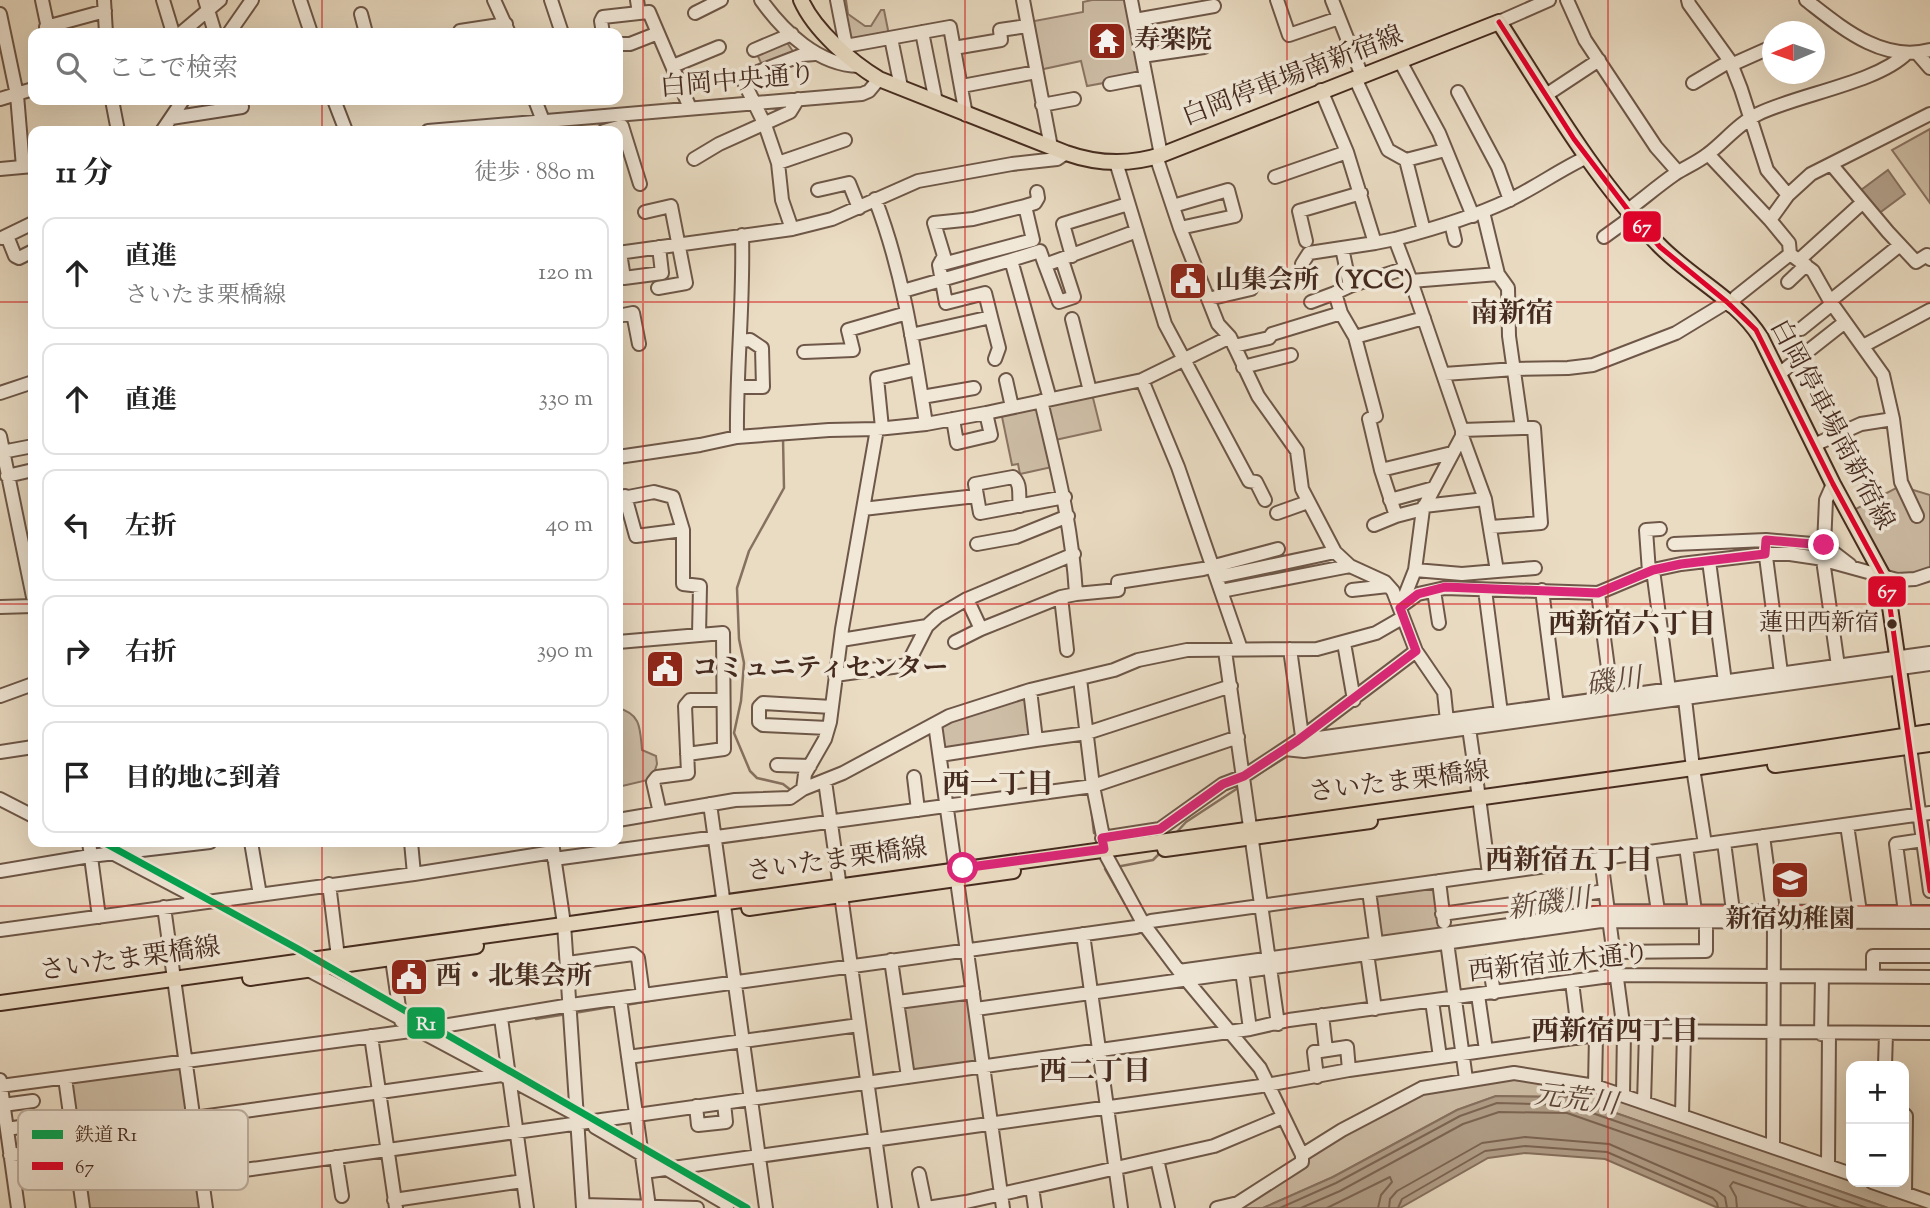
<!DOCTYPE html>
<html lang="ja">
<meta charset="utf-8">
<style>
body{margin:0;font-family:"Sorts Mill Goudy","Noto Serif JP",serif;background:#f2f2f2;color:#222}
.controls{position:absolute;right:21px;bottom:21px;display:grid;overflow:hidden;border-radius:14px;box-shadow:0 7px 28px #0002}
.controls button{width:63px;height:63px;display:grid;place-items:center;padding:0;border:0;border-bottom:2px solid #e0e0e0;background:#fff;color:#222;font:35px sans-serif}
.compass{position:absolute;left:1762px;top:21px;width:63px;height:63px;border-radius:50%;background:#fff;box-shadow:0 7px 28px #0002;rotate:268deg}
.stop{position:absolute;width:21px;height:21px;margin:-16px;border:5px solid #db2777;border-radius:50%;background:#fff}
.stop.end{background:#db2777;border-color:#fff;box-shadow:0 2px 7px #0008}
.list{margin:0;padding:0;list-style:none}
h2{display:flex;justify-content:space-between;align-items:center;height:91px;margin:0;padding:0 28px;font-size:30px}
h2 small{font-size:23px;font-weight:400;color:#767676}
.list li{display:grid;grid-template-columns:46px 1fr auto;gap:21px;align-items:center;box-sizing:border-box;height:112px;margin:0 14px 14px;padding:0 14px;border:2px solid #e0e0e0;border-radius:14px}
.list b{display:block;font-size:26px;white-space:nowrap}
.list p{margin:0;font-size:23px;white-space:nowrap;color:#767676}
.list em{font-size:23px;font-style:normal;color:#767676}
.icon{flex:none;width:38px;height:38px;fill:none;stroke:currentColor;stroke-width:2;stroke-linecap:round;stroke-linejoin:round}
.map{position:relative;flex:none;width:1930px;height:1208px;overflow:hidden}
.search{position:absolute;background:#fff;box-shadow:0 7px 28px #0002;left:28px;top:28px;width:595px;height:77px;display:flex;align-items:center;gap:18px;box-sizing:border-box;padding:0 24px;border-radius:14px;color:#767676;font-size:26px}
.panel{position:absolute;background:#fff;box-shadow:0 7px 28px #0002;left:28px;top:126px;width:595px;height:721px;border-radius:14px}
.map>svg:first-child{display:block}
</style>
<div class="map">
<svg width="1930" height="1208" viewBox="0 0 1930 1208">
<rect width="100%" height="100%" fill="#eadcc3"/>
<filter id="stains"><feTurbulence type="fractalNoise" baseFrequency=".00286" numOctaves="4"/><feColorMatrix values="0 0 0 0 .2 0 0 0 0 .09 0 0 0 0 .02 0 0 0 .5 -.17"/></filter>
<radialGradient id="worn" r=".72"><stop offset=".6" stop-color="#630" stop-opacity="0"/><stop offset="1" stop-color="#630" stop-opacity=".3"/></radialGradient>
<path fill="#cebea7" stroke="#8a7463" stroke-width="2" d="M840 0H846L848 14 865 26H871L881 10H884L889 35 848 40Z
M1092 0H1127L1142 76 1087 86 1081 61 1039 70 1029 22 1083 12V2Z
M786 41 794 53 762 65 756 52Z
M1930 129V203L1892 150Z
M1092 394 1101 430 1055 440 1045 403Z
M1040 404 1052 467 1020 474 1018 464 1012 465 1001 412Z
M1900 486 1930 495V572L1894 579 1854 510Z
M1026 696 1032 736 943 751 939 725Z
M618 708C641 714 640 728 642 750L656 756 657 764 652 779 618 787Z
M1437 886 1443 933 1378 942 1372 895Z
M967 995 979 1060 976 1064 913 1073 903 1004Z
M184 1067 202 1208H86L68 1082Z
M1520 1079 1576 1084 1851 1178V1182H1861L1930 1206V1208H1888L1570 1097 1496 1096 1457 1110 1333 1177 1263 1208H1233C1294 1165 1360 1116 1430 1091 1458 1081 1490 1081 1520 1079Z"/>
<path fill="#b2a08b" stroke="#867160" stroke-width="2" d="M1888 170 1905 194 1878 214 1861 190Z
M1496 1096 1570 1097 1888 1208H1718L1605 1159 1525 1153 1488 1158 1400 1208H1263L1333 1177 1457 1110Z"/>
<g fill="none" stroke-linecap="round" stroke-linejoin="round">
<path stroke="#7c6655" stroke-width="2" d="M1280 1208 1336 1183 1460 1116 1497 1103 1569 1105 1867 1208
M1301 1208 1340 1191 1463 1124 1499 1112 1567 1113 1840 1208
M1327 1208 1390 1177 1392 1182 1381 1195 1378 1208
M1389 1208 1390 1199 1397 1191 1482 1143 1525 1137 1609 1144 1717 1191 1725 1197 1727 1208
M1398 1208 1402 1199 1485 1151 1525 1146 1607 1152 1713 1198 1717 1203 1718 1208
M1737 1208 1736 1197 1730 1186 1733 1182 1808 1208"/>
<path stroke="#867160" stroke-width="2.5" d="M783 438 784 488 749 551 737 588 739 639 744 663 741 701 734 733 750 771 757 778 783 784 792 791
M1246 782 1291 754
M1091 806 1094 833 1099 832
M1176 833 1186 822 1241 786
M1116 867 1153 860 1161 852
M1109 868 1105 869 1136 923
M1135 933H1142L1159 955
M626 1005 678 996
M574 1013 616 1006
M536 1019 567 1014"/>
<defs>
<path id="minor" d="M42 0 49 33
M104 0 106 33
M163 0 173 33
M205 0 215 33
M300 0 311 33
M494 0 509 33
M551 0 562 33
M637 0 639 13 649 12 690 108
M761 0C784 32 818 65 859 66
M837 0 846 46
M1023 0 1051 147
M1131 0 1161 155
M1277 0 1289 35 1339 18
M1332 0 1362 76
M1567 0 1585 40 1656 147 1678 172
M1688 0 1689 4 1730 61 1741 89 1767 170 1788 195
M1806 0C1841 27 1882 63 1930 50
M695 13 721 0
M0 14 17 95 23 167
M361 14 366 33
M1135 20 1214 6
M1499 22 1549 0
M46 27 105 11
M460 31 506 24
M922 32 936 102
M181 33 220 0
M229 33 252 0
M603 33 601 21 603 17 639 13
M891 38 901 87
M618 44H630L658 33
M840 47 950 27 966 115
M954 48 1001 40 1000 30 1027 26
M754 50 792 34
M1917 53 1930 68
M1142 56 1204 47
M1400 61 1439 133 1473 216
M1731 65 1767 49
M673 66 719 47
M1355 78 1388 150 1406 160 1424 231
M1693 83 1730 61
M1110 84 1146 77
M962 86 1036 72
M1321 90 1347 152 1375 243 1395 239 1411 281 1462 430V436L1423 509 1415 570 1400 608
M1458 92 1498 167 1510 200
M1546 95 1599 60
M0 99 33 89
M112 100 118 131
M334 100 346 131
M535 100 547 131
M1042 105 1074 99
M171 118 242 107 241 100
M162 131 183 100
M428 131 862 94 869 91 879 79
M604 131 622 126 640 184
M1708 154 1770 220
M1156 156 1180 228 1218 324 1230 337
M694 159 719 144 790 112 798 99
M1406 160 1445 150
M1116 162 1165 324 1249 481 1256 482 1265 500
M778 163 845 140
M1831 164 1888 232 1916 262 1927 255 1930 259
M0 169 33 166
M1275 177 1347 152
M818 190 849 183 859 208
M875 199C903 271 914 348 926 424
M1025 206 1035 203 1038 198 1037 192
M1173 206 1228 190 1235 216 1180 228
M1628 210C1644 198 1659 185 1675 174 1686 167 1698 162 1708 154 1724 142 1739 123 1758 114 1799 94 1877 83 1907 53
M645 212 671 206 686 283 658 288
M1451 223 1455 240
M792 229 782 200 778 163 765 125 742 78 802 55 815 54
M7 236 15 256 19 258 33 251
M1604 237 1633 216
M2 238 33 223
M1395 239C1433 229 1471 218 1507 201 1535 188 1559 170 1587 157
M1306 241 1299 211 1361 193
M1375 243 1342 248 1350 286 1335 293 1341 313 1355 337 1376 416 1369 419 1381 470 1396 516 1423 509
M618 253 792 229 832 219 918 181 1012 164 1057 159 1066 153
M620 253 624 278 662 273 659 247
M1790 254 1813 271 1830 301 1883 375 1893 419 1901 482 1917 516
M1790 254 1789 243 1770 220 1788 195 1811 174 1930 114
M1072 256 1063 224 1128 204
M1011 260 1040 251 1045 265 1137 231
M1799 260 1862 203
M1302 264 1309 253 1342 248
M1045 265 1059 302 1074 297 1062 260
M1411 281 1498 274 1483 212
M1788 282 1806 265
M1350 286 1406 268
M903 291 1011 260 1050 399
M1208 299 1251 289
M1830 301 1900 245
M1311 302 1335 293
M1731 306 1736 297 1790 254
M618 316 633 313 639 344
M991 317 999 348 995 359
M1072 319 1090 391
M1801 329 1832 304
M911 335 991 317 985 293 946 303 939 265 944 256 934 223 973 219 1025 206 1033 240 939 265
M1355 337 1424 318
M1234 346 1269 338 1272 334 1341 313
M1863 346 1930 310
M804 352 853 350 848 330 907 313
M1243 367 1291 355
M1444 374 1515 369 1568 368 1593 365 1676 333 1727 302
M1779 374 1845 322
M1006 380 1012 407
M1142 380 1178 467 1241 649
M738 387H763L762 348 750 340 740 341
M0 393 33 382
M922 397 974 388
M1041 401C1057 468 1072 525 1076 594L1061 597 1067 650
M953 419 957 443 991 435 986 413
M882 428 877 378 917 369
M1462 430 1522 428 1509 336 1508 288 1498 274
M0 436 33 597
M737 437C736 369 744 303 742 235
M1814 445 1861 424 1893 419
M2 452 33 446
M618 457 700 445 737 437 829 430 877 429 926 424 986 413 1142 380 1230 337 1258 396 1297 451 1302 489 1335 552 1350 566 1385 582 1393 591 1416 651 1444 692 1448 731
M1381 470 1452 453
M7 476 33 470
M1833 484 1826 500 1824 545 1850 565
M625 496 636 536 683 530
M618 499 654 492 673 497 683 530V584L700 586 699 635
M1390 500 1434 488
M1020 506C1018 496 1022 484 1013 477L975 484 980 513 1065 497
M1424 506 1485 499
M863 509 976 496
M1277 513 1308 502
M1374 525 1396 516
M1491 527 1541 523 1534 428H1522
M977 544 1016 537 1068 516
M1674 544 1766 540 1824 545
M1765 549 1781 673
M1823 560 1838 666
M1709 561 1725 682
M1415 570 1462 574 1497 571 1485 499 1462 436
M1653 570 1669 690
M1497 571 1535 568
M1649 572 1646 530 1660 529
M1217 577 1335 552
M1352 590 1388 586
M1485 590 1501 713
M1542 590 1557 706
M1221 591 1350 566
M1434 591 1439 623
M1598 593 1612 698
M1076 594 1118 590V582L1203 569 1278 549
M967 599 981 629
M0 607 33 606
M1400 607 1418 594 1445 588 1598 593 1653 570 1681 564 1765 554H1790L1817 558 1897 580 1915 579 1930 574
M841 640 927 626 938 616 967 599 1074 554
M618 642 723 633 724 749 687 754
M955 642 981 629 1061 597
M1344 643 1354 700
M1290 649 1302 736
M1225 651 1278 1024
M835 675 907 665 927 626
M1080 679 1093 786 1107 857 1143 923 1179 971 1260 1068 1302 1155
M0 696 33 684
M1685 699 1693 768 1705 844
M935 724 1003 1208
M828 728 763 725 759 722V707L763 703 832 707
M1469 728 1479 798
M1036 740 1087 733 1231 686
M1297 741 1930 653
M1910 747 1930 891
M1285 749 1304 751 1930 664
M0 752 33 747
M940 755 1036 740 1030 690
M777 765 810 766
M914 777 918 810
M825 781 885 1208
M803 789 805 774 825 739 830 722 842 629 877 429
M0 799 33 816
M710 804 766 1208
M1480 805 1489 874
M660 813 653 782 657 777 688 773 685 706 690 700H722
M618 820 735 800 790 798 803 789 843 773 949 716 1030 690 1114 670 1138 660 1187 650 1317 649 1376 633 1402 618
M1847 825 1860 912
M1763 836 1773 911
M1102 838 1160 829 1223 784 1244 776 1297 741 1416 651
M89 842 99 917
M251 842 260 895
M411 842 414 874
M552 842 564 924 583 1208
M1724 842 1733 911
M1686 847 1695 911
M1649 852 1658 911
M114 854 188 893 193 902
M554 859 1093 786 1238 737
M1601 859 1624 1031 1623 1095
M0 871 90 856 210 842
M1439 881 1444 922
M329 884 338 957
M1369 891 1376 942
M164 907 206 1208
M1905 912 1896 844 1923 840
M1442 914 1605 891
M0 930 414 874 553 852
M1083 934 1121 1208
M1447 942 1466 1079
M1613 952 1706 951V921
M1367 953 1375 1009
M392 959 401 1021
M891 960 908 1077
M1489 962 1494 993
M568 963 633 954 638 958 643 995
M310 971 400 1018
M1179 971 1608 911 1930 912
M1242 971 1250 1029
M1873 977V956H1930
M1572 982 1579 1038
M1478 995 1486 1050
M620 999 649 1207
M1432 1001 1440 1057
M898 1002 973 992
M976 1009 1601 921 1930 922
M1322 1015 1326 1050
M501 1018 527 1208
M418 1030 577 1115
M1821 1034 1822 977
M371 1036 396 1208
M628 1057 859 1025
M1885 1066 1886 1033
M1317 1077 1314 1052 1347 1047 1349 1070
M65 1078 83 1208
M0 1080 18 1208
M0 1086 418 1030 571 1005 1136 927 1151 921 1930 813
M1595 1086 1596 1035
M1644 1103 1646 1032
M3 1105 33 1101
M696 1106 698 1125 726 1122 724 1103
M1904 1114 1906 1116 1905 1193
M1682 1115 1684 1032
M194 1118 502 1075
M593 1121 595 1127 725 1203 727 1208
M7 1129 33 1125
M1773 1147 1774 921
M10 1155 74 1148
M1302 1155 1342 1130 1422 1088 1514 1073 1595 1086 1851 1174
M336 1157 342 1196
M1157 1159 1168 1208
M1828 1165 1829 1034
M644 1172 1261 1086 1349 1070 1624 1031 1930 1033
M919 1174 926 1208
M202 1176 1250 1029 1289 1020 1617 975 1930 977
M1872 1182 1930 1202
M1032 1187 1035 1208
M394 1200 523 1181
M583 1205 697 1208
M927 1208 966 1202 1214 1146 1283 1117
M1217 1208 1238 1203 1302 1162V1155"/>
<path id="major" d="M801 0C814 30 851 62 879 79L1066 153C1097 164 1130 165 1161 155L1499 22C1548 98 1594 179 1658 244 1689 277 1737 299 1761 338L1833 484 1884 578 1889 600 1910 745
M1775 765 1930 744
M1165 849 1370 821
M749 908 1013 871
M250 978 476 946
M0 1003 1693 768 1930 732"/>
</defs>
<use href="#minor" stroke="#6e5748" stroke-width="16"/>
<use href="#major" stroke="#452b1f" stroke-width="18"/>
<use href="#minor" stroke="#f1e8d8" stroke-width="12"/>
<use href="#major" stroke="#eadcc3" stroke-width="14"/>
<defs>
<path id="bus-1" d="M1499 22 1574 139 1628 210 1660 247 1727 302 1756 330 1833 484 1884 578 1889 600 1930 891"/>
</defs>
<use href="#bus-1" stroke="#f1e8d8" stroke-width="10"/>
<use href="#bus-1" stroke="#e4002b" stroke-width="5"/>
<defs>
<path id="rail-1" d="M103 842 300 950 747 1208"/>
</defs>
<use href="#rail-1" stroke="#f1e8d8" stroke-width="12"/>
<use href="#rail-1" stroke="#00a651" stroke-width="7"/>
</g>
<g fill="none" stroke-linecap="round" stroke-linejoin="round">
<path stroke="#db2777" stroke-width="9" d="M963 868 1104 849 1102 838 1160 829 1223 784 1244 776 1297 741 1416 651 1400 608 1418 594 1445 587 1598 593 1653 570 1681 564 1765 554 1766 540 1824 545"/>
</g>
<path fill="none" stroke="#d62828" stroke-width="2" stroke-opacity="0.55" d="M322 0V33M643 0V1208M965 0V1208M1287 0V1208M1608 0V1208M322 100V131M0 302H33M618 302H1930M0 604H33M618 604H1930M322 842V1208M0 906H1930"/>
<defs>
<symbol id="temple-square" viewBox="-11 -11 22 22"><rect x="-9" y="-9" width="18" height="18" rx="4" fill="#8f2418" stroke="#f1e8d8"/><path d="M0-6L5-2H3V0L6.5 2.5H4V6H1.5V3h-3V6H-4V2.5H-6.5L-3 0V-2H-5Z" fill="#fff"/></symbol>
<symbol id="civic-square" viewBox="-11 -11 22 22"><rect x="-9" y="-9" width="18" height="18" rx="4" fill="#8f2418" stroke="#f1e8d8"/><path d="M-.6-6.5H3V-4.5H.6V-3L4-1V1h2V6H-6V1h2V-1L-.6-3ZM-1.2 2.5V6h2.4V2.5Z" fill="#fff"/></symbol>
<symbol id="school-square" viewBox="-11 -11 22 22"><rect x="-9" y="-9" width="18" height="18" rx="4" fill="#8f2418" stroke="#f1e8d8"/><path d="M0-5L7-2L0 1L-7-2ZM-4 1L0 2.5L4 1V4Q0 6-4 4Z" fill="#fff"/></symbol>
</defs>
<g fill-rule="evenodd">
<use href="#temple-square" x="1085" y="19" width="44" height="44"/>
<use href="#civic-square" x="1166" y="259" width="44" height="44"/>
<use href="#civic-square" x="643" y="647" width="44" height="44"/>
<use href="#school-square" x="1768" y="858" width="44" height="44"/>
<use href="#civic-square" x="387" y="955" width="44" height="44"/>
</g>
<circle fill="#452b1f" stroke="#f1e8d8" stroke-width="2.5" cx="1892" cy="624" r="6"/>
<g text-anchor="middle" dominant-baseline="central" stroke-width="7" stroke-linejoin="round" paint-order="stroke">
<g font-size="24" fill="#452b1f" stroke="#f1e8d8" text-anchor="end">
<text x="1879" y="624">蓮田西新宿</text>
</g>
<g font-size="26" font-weight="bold" fill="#452b1f" stroke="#f1e8d8" text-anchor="start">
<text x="1134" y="41">寿楽院</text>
<text x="1215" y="281">山集会所（YCC)</text>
<text x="692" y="669">コミュニティセンター</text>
<text x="1790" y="920" text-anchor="middle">新宿幼稚園</text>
<text x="436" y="977">西・北集会所</text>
</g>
<g font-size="26" fill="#452b1f" stroke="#f1e8d8">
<text transform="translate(1293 77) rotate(-21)">白岡停車場南新宿線</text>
<text transform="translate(738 82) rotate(-5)">白岡中央通り</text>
<text transform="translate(1831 425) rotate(62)">白岡停車場南新宿線</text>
<text transform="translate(1399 783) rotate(-7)">さいたま栗橋線</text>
<text transform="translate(837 861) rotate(-8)">さいたま栗橋線</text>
<text transform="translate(130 960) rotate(-8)">さいたま栗橋線</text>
<text transform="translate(1559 964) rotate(-6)">西新宿並木通り</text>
</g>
<g font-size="28" font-weight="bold" fill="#452b1f" stroke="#f1e8d8">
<text x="1512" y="315">南新宿</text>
<text x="1632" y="626">西新宿六丁目</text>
<text x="998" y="786">西一丁目</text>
<text x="1569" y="862">西新宿五丁目</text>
<text x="1615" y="1033">西新宿四丁目</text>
<text x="1095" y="1073">西二丁目</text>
</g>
<g font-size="28" font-style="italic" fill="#60483a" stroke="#f1e8d8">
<text transform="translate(1614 683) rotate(-8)">磯川</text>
<text transform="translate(1549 905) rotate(-8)">新磯川</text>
<text transform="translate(1576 1101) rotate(7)">元荒川</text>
</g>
</g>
<rect x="18" y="1110" width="230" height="80" rx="10" fill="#f1e8d8" stroke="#bdafa0" stroke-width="2"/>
<rect x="32" y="1130" width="31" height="9" fill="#00a651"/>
<rect x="32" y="1162" width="31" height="8" fill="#e4002b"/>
<g font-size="19" fill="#452b1f">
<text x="75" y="1141">鉄道 R1</text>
<text x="75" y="1173">67</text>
</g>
<g stroke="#f1e8d8" stroke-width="2.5">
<rect x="1622" y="210" width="40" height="33" rx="7" fill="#e4002b"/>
<rect x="1867" y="575" width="40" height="33" rx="7" fill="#e4002b"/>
<rect x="406" y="1006" width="40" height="34" rx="7" fill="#00a651"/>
</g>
<g font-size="19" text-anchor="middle" font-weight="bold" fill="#fff">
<text x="1642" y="233">67</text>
<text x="1887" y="598">67</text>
<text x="426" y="1030">R1</text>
</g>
<rect width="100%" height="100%" filter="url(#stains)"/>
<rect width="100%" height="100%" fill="url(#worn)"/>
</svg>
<div class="controls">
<button>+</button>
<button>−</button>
</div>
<svg class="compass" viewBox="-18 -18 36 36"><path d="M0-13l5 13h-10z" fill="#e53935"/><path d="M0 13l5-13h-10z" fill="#767676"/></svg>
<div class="stop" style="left:963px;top:868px"></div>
<div class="stop end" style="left:1824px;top:545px"></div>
<div class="search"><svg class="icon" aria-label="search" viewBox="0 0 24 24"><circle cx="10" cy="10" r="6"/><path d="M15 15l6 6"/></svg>ここで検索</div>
<section class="panel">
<h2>11 分<small>徒歩 · 880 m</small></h2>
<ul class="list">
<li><svg class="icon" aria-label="ahead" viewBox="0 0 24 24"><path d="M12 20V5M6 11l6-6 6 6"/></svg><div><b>直進</b><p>さいたま栗橋線</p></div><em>120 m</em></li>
<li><svg class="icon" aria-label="ahead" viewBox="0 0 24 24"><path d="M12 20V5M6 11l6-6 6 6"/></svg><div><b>直進</b></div><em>330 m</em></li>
<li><svg class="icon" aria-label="left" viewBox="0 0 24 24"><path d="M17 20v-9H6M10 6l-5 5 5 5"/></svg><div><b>左折</b></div><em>40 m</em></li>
<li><svg class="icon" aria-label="right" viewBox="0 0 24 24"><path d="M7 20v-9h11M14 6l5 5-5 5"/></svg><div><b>右折</b></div><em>390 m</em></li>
<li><svg class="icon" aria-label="arrive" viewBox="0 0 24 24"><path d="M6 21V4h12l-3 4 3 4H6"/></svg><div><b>目的地に到着</b></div></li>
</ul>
</section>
</div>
